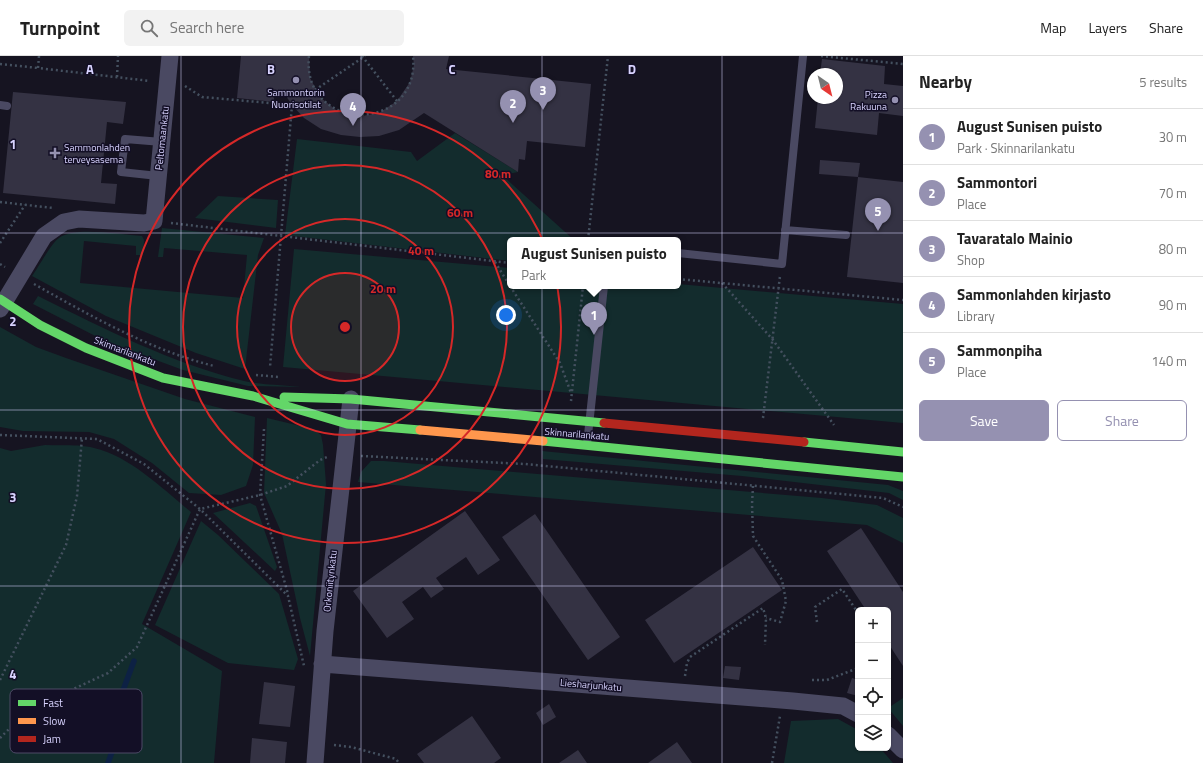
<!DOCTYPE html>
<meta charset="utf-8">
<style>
body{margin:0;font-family:"Titillium Web",sans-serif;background:#f2f2f2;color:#222}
.controls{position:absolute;right:12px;bottom:12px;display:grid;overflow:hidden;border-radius:6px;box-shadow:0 1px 3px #0004}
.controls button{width:36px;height:36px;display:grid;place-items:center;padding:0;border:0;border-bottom:1px solid #e0e0e0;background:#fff;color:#222;font:20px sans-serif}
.compass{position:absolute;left:807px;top:12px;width:36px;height:36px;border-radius:50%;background:#fff;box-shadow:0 1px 3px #0004;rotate:145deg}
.you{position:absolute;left:506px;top:259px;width:14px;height:14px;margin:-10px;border:3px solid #fff;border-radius:50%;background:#1a73e8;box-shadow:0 0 0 6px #1a73e833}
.badge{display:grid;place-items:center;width:26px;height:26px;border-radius:50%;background:#9591b1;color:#fff;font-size:13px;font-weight:700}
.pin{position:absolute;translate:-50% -33px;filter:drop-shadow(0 1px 2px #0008)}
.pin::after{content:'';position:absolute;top:21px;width:14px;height:12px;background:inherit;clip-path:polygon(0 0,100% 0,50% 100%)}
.popup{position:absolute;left:507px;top:181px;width:174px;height:52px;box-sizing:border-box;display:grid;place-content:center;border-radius:6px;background:#fff;filter:drop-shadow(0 1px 3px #0005);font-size:13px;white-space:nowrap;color:#767676}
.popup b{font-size:15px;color:#222}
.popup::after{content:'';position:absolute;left:50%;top:100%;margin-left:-8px;border:8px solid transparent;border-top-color:#fff}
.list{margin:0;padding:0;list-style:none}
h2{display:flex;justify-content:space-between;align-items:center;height:52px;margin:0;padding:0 16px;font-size:17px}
h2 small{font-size:13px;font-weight:400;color:#767676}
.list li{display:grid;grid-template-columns:26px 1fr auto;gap:12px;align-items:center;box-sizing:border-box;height:56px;padding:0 16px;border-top:1px solid #e0e0e0}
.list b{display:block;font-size:15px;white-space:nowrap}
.list p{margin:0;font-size:13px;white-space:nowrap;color:#767676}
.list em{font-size:13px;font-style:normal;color:#767676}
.actions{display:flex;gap:8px;padding:12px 16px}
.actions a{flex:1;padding:9px 0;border:1px solid #9591b1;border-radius:6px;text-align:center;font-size:14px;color:#9591b1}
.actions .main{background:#9591b1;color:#fff}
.icon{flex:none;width:22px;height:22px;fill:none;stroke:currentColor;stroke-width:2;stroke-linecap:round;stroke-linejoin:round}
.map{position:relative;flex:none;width:903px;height:707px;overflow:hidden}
header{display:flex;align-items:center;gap:24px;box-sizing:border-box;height:56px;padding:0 20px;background:#fff;border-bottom:1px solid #e0e0e0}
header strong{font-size:19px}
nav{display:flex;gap:22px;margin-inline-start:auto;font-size:14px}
.search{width:280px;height:36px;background:#f2f2f2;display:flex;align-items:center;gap:10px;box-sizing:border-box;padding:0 14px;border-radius:6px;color:#767676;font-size:15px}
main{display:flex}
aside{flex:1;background:#fff}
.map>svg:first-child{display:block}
</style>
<header>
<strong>Turnpoint</strong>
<div class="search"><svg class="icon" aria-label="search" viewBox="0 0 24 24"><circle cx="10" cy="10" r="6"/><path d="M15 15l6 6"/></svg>Search here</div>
<nav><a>Map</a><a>Layers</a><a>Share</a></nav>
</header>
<main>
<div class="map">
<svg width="903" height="707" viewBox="0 0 903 707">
<rect width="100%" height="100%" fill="#161421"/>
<path fill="#132c2d" d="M455 77 518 116 502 119 574 184H510V205L285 179 297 83 411 96 417 105Z
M218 140 278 144 276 172 195 162Z
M162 172 264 182 258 199 245 313 196 297 106 260 32 220C38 212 52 186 59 182 75 170 121 179 142 180L144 184 143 199H136V190L84 185 80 227 243 242 247 199 164 192 163 201H158Z
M294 193 510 212V230H678V228L903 248V367L283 311Z
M38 240C105 273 171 307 244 325 262 329 283 329 301 331L248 330 183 314 107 286 33 248Z
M0 271 36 291 66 302 185 343 255 361 253 409 246 430 221 439 189 437 152 407 114 383 89 376 23 375 0 371Z
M267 362 313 373 321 379 323 389 326 428 310 600 300 562 282 478 264 437Z
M45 389C61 390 79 388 94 392 130 400 164 434 191 456L142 568 222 615 214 707H0V392L11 395Z
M542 395 888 429 903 435V444L889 437 742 420 543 403Z
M371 405H384L822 442 877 449 903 462V487L867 469 358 426 361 416Z
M250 447 256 450 277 511 275 515 213 457Z
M201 465 218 479 279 538 298 603 294 614 228 607 155 569Z
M903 642V670L888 652Z
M838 663 858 674V692H880L893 707H784L791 665Z"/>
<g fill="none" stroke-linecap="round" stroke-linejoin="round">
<path stroke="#0d2144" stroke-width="5.5" d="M108 707 113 693 110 669 134 605"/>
</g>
<path fill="#343243" d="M241 0H309L310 22 321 42 336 54 351 59 362 60 379 57 397 45 410 26 414 9 413 0H449L446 13 591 28 585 91 527 85 525 104 519 103 518 116 424 57 399 74 379 80 360 81 341 79 321 73 304 62 292 49 284 37 274 40V46L237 42Z
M822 3 885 10 884 28 903 30V60L879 57 877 79 815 72 818 42H837V18H820Z
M13 36 126 46 123 68 107 66 101 127 117 128 115 148 3 137Z
M820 104 860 107 858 121 819 118Z
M858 121 903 126V227L847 221Z
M465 455 500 504 478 519 466 501 436 522 444 533 431 542 423 531 402 546 414 563 387 582 353 535Z
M535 458 620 581 588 604 502 481Z
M861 472 903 536V610L888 587V554H866L827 495Z
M753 491 782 534 674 607 645 564Z
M725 610 741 611 739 624 723 622Z
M852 622 858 624V640L847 637Z
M264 626 295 630 290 671 259 668Z
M549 648 556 661 543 669 536 657Z
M472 660 501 702 494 707H424L417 698Z
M252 682 287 686 285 707H250Z
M677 686 692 707H648Z
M578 694 587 707H559Z"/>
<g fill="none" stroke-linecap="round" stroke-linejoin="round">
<path stroke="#44505f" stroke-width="2.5" stroke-dasharray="2 3" stroke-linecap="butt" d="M39 0 38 12 150 25
M309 0C301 78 421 78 413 0
M362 0 397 45
M821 0 903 8
M0 8 38 12
M117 21 118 0
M185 30 202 41 292 49 270 311
M315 34 365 0
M0 146 53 152
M171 167 510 207
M588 184 608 0
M0 187 25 149
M495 206 510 230
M0 208 5 211
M678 223 903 244
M722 227 773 284 834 369
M34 228C91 260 150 294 214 310
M510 230 560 307 571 337
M256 319 279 321
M571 345 583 230
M763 362 780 220
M264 373 260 439 288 538
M0 379 97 383 144 408 200 453 288 540 304 610
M361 400 525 408 883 442 903 451
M753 430 752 448 753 480 782 524 786 545 780 566 766 562
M817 566 815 551 842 533 858 557
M685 620 687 607 690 601 763 552 766 562 765 589
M0 624 66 489 77 440 82 382
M812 624H827L858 612
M0 682 14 668 69 635 108 617 137 591 200 453 260 439 287 430 320 404 327 401
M334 689 351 691 396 703 399 707
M772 707 780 660"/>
<path stroke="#4a4962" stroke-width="8" d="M0 49 7 50
M158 120 121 116 125 83 162 86
M785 174 846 179
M678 197 782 208 803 0
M587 388 604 230"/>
<path stroke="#4a4962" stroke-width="17" d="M0 253 44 180 64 166 79 163 144 167 154 165 170 0
M322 608 793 645 843 650 858 658
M888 679 903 694
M315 707 325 575 351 343"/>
<path stroke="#63d668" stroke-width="9" d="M0 243 40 269 86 292 163 322 253 340 347 368 420 374
M284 341 351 343 604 367
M543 385 903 421
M804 386 903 396"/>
<path stroke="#ff974d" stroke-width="9" d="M420 374 543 385"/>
<path stroke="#b3261e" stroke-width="9" d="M604 367 804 386"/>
</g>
<path fill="none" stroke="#d9d4ff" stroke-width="1" stroke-opacity="0.55" d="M181 0V707M361 0V707M542 0V707M722 0V707M0 177H903M0 354H903M0 530H903"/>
<circle cx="345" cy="271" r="54" fill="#d62828" fill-opacity=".12"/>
<g fill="none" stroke="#d62828" stroke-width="2">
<circle cx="345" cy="271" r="54"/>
<circle cx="345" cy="271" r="108"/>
<circle cx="345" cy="271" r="162"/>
<circle cx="345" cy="271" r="216"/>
</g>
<g fill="#9591b1" stroke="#130f26" stroke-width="1.5">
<circle cx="296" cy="24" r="4"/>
<circle cx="895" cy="44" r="4"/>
<path d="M53 91h4v4h4v4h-4v4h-4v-4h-4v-4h4z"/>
</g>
<g text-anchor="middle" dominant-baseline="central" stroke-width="3" stroke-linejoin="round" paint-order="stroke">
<g font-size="10" fill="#d9d4ff" stroke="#130f26">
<text x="296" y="36">Sammontorin<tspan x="296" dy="12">Nuorisotilat</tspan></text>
<text x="887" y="38" text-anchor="end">Pizza<tspan x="887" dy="12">Rakuuna</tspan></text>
<text x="64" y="91" text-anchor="start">Sammonlahden<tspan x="64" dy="12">terveysasema</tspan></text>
</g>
<g font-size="10" fill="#d9d4ff" stroke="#130f26">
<text transform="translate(162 82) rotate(-84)">Peltomaankatu</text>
<text transform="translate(125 295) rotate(21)">Skinnarilankatu</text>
<text transform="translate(577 378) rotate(5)">Skinnarilankatu</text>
<text transform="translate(330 525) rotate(-84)">Orkoniitynkatu</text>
<text transform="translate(591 629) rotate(5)">Liesharjunkatu</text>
</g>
</g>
<rect x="10" y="633" width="132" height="64" rx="6" fill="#130f26" stroke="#4e4a67" stroke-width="1"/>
<rect x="18" y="644" width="18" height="6" fill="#63d668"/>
<rect x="18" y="662" width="18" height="6" fill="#ff974d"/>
<rect x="18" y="680" width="18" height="6" fill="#b3261e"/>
<g font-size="11" fill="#d9d4ff">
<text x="43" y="651">Fast</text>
<text x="43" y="669">Slow</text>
<text x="43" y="687">Jam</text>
</g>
<g font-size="13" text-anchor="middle" font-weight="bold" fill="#d9d4ff" stroke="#130f26" stroke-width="3" stroke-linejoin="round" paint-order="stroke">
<text x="90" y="18">A</text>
<text x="271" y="18">B</text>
<text x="452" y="18">C</text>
<text x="632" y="18">D</text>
<text x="13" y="93">1</text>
<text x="13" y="270">2</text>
<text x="13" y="446">3</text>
<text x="13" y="623">4</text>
</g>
<circle cx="345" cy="271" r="6" fill="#d62828" stroke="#130f26" stroke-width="2"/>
<g font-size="12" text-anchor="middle" font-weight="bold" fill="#d62828" stroke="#130f26" stroke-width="3" stroke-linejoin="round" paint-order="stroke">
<text x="498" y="122">80 m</text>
<text x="460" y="161">60 m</text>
<text x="421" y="199">40 m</text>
<text x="383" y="237">20 m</text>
</g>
</svg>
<div class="controls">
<button>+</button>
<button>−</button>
<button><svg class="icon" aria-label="locate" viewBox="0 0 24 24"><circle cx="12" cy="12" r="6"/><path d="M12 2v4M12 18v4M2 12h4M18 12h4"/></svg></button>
<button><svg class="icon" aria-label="layers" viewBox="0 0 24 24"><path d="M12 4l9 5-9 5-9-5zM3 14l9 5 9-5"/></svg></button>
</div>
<svg class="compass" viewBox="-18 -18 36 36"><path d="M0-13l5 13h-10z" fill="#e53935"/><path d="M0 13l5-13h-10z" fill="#767676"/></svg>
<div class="you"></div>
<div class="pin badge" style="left:594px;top:279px">1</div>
<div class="popup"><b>August Sunisen puisto</b>Park</div>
<div class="pin badge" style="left:513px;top:67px">2</div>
<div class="pin badge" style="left:543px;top:54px">3</div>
<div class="pin badge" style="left:353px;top:70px">4</div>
<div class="pin badge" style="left:878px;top:175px">5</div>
</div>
<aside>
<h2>Nearby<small>5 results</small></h2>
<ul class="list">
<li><span class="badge">1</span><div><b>August Sunisen puisto</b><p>Park · Skinnarilankatu</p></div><em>30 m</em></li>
<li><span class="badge">2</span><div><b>Sammontori</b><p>Place</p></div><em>70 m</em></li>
<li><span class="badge">3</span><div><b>Tavaratalo Mainio</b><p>Shop</p></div><em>80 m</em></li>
<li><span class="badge">4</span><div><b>Sammonlahden kirjasto</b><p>Library</p></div><em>90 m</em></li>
<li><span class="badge">5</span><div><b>Sammonpiha</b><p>Place</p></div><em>140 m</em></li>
</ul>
<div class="actions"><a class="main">Save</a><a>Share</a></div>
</aside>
</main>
